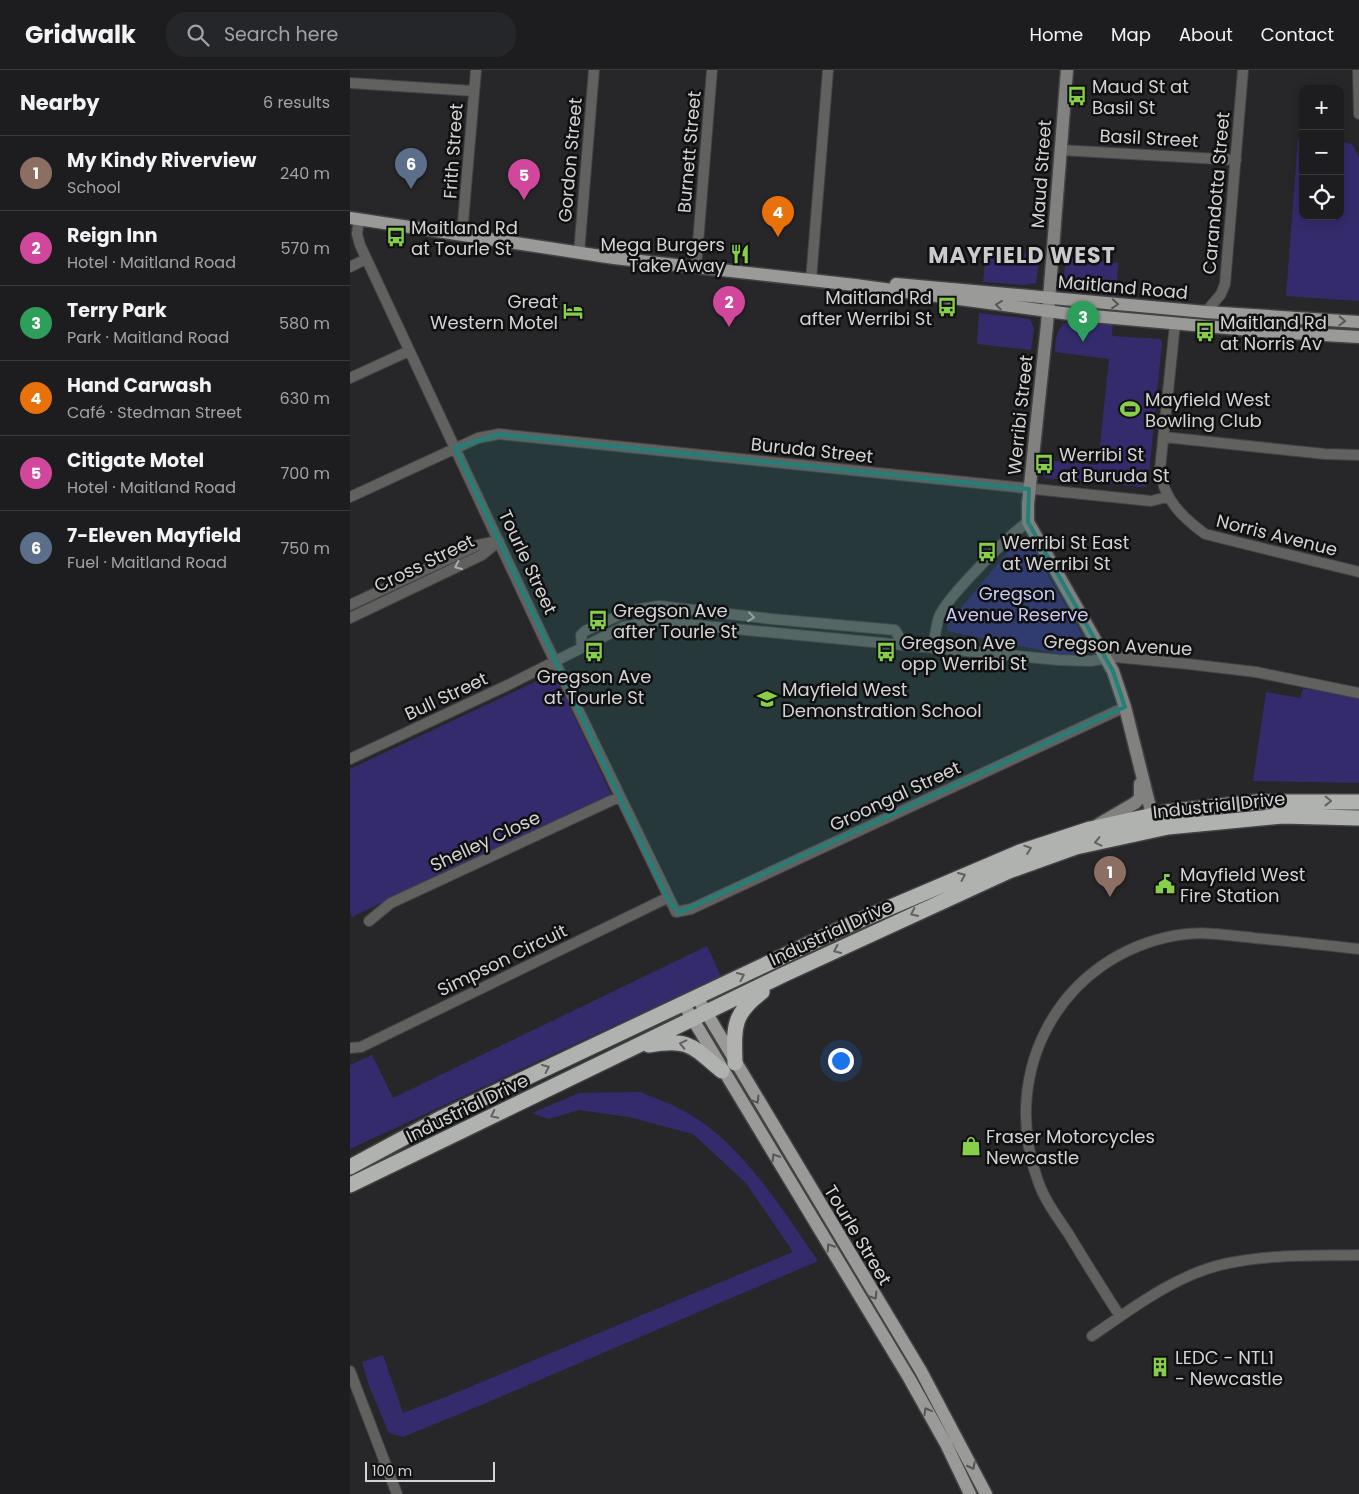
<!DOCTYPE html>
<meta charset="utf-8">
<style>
body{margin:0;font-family:Poppins,sans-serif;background:#252629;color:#f1f3f6}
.controls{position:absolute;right:15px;top:15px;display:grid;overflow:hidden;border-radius:10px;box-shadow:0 2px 12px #0003}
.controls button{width:45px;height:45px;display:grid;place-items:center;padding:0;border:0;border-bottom:1px solid #3b3b3e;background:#1d1d20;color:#f1f3f6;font:25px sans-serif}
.scale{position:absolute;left:15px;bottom:12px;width:130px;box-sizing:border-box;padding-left:5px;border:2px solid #d3d3d5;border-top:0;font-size:14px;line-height:18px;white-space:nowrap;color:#d3d3d5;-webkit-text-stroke:4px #101011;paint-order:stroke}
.you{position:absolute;left:490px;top:990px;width:18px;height:18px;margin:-12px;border:4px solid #fff;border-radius:50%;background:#1a73e8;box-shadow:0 0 0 8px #1a73e833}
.badge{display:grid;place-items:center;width:32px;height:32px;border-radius:50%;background:#d93025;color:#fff;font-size:16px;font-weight:700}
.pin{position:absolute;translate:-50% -41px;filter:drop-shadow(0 1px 2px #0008)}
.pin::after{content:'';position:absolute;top:26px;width:18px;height:15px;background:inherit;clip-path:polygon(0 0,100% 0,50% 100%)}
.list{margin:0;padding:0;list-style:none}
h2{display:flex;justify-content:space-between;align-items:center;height:65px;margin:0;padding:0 20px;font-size:21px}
h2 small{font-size:16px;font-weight:400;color:#a0a2a5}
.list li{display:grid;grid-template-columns:32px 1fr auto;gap:15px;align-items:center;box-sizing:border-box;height:75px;padding:0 20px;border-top:1px solid #3b3b3e}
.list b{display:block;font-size:19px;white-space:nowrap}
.list p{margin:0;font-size:16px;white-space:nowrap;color:#a0a2a5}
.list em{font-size:16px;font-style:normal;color:#a0a2a5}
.icon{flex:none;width:28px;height:28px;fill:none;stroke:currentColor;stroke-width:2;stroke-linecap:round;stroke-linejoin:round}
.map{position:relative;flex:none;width:1009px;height:1424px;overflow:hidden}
header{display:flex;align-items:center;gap:30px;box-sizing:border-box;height:70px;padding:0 25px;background:#1d1d20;border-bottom:1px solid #3b3b3e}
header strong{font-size:24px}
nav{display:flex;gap:28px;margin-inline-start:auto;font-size:18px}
.search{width:350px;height:45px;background:#252629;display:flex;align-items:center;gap:12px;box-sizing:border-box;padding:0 18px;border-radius:20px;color:#a0a2a5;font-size:19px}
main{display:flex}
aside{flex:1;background:#1d1d20}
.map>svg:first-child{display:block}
</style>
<header>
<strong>Gridwalk</strong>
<div class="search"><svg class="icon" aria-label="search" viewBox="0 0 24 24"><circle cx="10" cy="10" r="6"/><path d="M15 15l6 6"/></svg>Search here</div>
<nav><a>Home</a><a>Map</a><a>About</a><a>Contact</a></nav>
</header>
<main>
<aside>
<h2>Nearby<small>6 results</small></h2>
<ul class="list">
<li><span class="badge" style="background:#8d6e63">1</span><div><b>My Kindy Riverview</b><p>School</p></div><em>240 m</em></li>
<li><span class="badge" style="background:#d1479c">2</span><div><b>Reign Inn</b><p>Hotel · Maitland Road</p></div><em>570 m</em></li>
<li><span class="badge" style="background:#2e9e5b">3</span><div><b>Terry Park</b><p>Park · Maitland Road</p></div><em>580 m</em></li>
<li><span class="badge" style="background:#e8710a">4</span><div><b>Hand Carwash</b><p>Café · Stedman Street</p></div><em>630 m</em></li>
<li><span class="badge" style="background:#d1479c">5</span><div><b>Citigate Motel</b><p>Hotel · Maitland Road</p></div><em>700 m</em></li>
<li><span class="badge" style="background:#5c6f8a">6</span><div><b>7-Eleven Mayfield</b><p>Fuel · Maitland Road</p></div><em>750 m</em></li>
</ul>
</aside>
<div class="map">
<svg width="1009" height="1424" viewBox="0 0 1009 1424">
<rect width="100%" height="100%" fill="#27272a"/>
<path fill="#342b6d" d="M948 69H953V146H990V72L1002 74 1009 87V231L936 226Z
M636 180 690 185 686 213 674 215 633 212Z
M716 187 768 193 766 226 718 219 713 214Z
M629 243 680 249 684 259 681 280 627 274Z
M723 249 763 251 762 266 810 269 812 272 798 413 795 417 694 408 696 390 748 395 759 289 705 282C706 266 706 256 723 249Z
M671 465 677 468 731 563C737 581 730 585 713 585L597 561V552L617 531Z
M204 603 261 724 2 847 0 842V699Z
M953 619 1009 622V713L903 711 916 622 950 628Z
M357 876 371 906 0 1079V995L22 985 43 1028Z
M291 1022C304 1028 318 1032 330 1039 388 1067 432 1139 468 1191L136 1333 53 1367 39 1363 19 1316 12 1292 33 1285 53 1343 103 1324 443 1182 396 1113 343 1064 279 1047 229 1040 199 1049 182 1043 229 1023Z"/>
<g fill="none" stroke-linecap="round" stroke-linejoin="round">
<defs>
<path id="street" d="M1008 0 1009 44
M0 13 124 21
M710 80 886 90
M9 149 7 164 10 175 196 573 326 842 341 839 775 637
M112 164 126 0
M229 183 244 0
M0 197 16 189
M346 197 362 0
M461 210 478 0
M856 242 871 224 875 214 893 0
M825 254 810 399C813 429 832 447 855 464L1009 502
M0 308 59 281
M814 367 975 384 1009 385
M0 427 128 368 149 364 801 431 817 427
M0 535 128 475 148 471
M0 548 132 485 149 471
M232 577 231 565 235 561 278 541 309 536 422 549 545 560 553 574
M583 577C585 567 586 556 589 547 596 528 660 464 678 452
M0 689 160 614 273 557 303 551 709 590 740 591 765 587 838 594 906 602 1009 623
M19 851 41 833 269 727
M0 978 11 977 317 828
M770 1246C752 1219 735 1191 718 1163 707 1147 694 1129 688 1111 648 1001 711 885 828 865 853 861 879 865 904 868 939 871 974 875 1009 879
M742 1266C784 1237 828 1203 879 1193 922 1184 966 1186 1009 1185
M0 1301 47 1424"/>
<path id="secondary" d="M717 0 697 255 678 434V452L763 601 775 637 804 753
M749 754 785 733 790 728V714"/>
<path id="primary" d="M0 148 264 188 505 215 720 244 922 262 1009 267
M546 214 856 242 1009 252
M347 927 571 1301 636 1424
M333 933 559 1308 596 1374 620 1424"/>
<path id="highway" d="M299 975C339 968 342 976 372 1001
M385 993C384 958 382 944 412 922
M0 1097 89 1049 501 854 670 782 740 759 817 742 907 732H1009
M0 1115 435 904 659 801 726 777 818 757 932 746 1009 748"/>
</defs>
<use href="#street" stroke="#434345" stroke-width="12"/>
<use href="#secondary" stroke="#434345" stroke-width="15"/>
<use href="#primary" stroke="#434345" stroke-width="15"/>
<use href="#highway" stroke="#434345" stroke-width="18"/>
<use href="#street" stroke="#616260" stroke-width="10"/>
<use href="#secondary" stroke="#818280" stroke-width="12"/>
<use href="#primary" stroke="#9a9b99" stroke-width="12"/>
<use href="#highway" stroke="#b0b2af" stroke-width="15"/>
</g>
<defs><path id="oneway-chevron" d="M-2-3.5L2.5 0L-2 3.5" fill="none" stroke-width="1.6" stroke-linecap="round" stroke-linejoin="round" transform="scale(1.25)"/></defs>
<g stroke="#555655">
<use href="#oneway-chevron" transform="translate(765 234) rotate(5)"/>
<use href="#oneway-chevron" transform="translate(649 235) rotate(-173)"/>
<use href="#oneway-chevron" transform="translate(992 251) rotate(3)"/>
<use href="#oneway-chevron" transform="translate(406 1030) rotate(59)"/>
<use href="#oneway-chevron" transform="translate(425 1087) rotate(-121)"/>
<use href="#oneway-chevron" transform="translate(480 1177) rotate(-122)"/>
<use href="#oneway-chevron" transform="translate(524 1226) rotate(58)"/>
<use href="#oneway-chevron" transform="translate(577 1341) rotate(-119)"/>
<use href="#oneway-chevron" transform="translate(622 1396) rotate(63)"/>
</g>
<g stroke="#ababac">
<use href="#oneway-chevron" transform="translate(108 496) rotate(155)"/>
<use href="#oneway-chevron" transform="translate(401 547) rotate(7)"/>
</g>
<g stroke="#606160">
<use href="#oneway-chevron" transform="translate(978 731) rotate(1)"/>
<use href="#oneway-chevron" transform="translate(748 772) rotate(167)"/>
<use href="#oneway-chevron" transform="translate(678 779) rotate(-19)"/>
<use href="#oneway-chevron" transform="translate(612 806) rotate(-24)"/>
<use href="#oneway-chevron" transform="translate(564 843) rotate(155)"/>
<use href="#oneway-chevron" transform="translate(487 880) rotate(155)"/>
<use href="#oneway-chevron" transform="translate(391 906) rotate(-25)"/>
<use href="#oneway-chevron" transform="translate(333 974) rotate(-167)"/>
<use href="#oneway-chevron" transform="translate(196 998) rotate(-25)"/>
<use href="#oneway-chevron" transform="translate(144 1045) rotate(154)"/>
</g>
<path fill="#237f78" fill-opacity="0.2" stroke="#237f78" stroke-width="4" stroke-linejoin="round" d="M149 364 679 419 678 452 763 601 775 637 329 843 317 828 105 378Z"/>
<defs>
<symbol id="bus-bare" viewBox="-9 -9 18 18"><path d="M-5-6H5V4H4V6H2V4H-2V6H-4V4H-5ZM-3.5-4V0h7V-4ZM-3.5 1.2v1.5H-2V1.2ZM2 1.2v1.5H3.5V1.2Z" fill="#88cf49" stroke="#101011" stroke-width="2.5" paint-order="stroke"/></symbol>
<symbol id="restaurant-bare" viewBox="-9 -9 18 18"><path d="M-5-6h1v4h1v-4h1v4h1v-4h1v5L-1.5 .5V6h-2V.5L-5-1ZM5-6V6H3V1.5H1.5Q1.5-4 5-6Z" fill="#88cf49" stroke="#101011" stroke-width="2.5" paint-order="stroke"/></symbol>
<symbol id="hotel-bare" viewBox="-9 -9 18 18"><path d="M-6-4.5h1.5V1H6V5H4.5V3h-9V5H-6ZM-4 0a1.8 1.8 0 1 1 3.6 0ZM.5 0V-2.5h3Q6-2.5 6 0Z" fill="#88cf49" stroke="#101011" stroke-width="2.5" paint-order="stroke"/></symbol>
<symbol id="stadium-bare" viewBox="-9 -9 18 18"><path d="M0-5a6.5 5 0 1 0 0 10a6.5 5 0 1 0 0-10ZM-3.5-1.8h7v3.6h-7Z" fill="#88cf49" stroke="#101011" stroke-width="2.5" paint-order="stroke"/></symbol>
<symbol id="school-bare" viewBox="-9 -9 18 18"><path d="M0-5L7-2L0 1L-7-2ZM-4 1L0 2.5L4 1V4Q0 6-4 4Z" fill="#88cf49" stroke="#101011" stroke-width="2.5" paint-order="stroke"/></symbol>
<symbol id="civic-bare" viewBox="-9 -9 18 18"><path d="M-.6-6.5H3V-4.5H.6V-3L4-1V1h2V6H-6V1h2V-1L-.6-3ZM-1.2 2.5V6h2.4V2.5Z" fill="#88cf49" stroke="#101011" stroke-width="2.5" paint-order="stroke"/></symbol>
<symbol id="shop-bare" viewBox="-9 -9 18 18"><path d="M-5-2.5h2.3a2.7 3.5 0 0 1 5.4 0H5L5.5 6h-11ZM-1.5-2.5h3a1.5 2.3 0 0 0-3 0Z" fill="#88cf49" stroke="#101011" stroke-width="2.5" paint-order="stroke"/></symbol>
<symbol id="building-bare" viewBox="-9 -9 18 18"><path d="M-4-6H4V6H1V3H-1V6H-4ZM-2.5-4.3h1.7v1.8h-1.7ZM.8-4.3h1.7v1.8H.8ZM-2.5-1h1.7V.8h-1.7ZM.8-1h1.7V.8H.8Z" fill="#88cf49" stroke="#101011" stroke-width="2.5" paint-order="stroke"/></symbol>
</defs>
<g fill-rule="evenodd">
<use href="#bus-bare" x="713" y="12" width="28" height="28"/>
<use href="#bus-bare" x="32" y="153" width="28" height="28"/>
<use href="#restaurant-bare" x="376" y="170" width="28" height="28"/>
<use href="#bus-bare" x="583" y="223" width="28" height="28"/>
<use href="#hotel-bare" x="209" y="227" width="28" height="28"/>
<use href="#bus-bare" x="841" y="248" width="28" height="28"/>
<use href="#stadium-bare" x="766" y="325" width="28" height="28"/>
<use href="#bus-bare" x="680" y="380" width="28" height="28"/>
<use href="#bus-bare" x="623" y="468" width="28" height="28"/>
<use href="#bus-bare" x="234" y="536" width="28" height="28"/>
<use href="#bus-bare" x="230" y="568" width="28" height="28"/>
<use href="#bus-bare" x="522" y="568" width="28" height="28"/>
<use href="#school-bare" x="403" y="615" width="28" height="28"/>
<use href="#civic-bare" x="801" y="800" width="28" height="28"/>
<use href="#shop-bare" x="607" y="1062" width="28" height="28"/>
<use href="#building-bare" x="796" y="1283" width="28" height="28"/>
</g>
<g text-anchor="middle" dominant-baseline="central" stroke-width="5" stroke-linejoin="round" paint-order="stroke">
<g font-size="18" fill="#d3d3d5" stroke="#101011" text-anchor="start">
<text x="742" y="16">Maud St at<tspan x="742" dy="21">Basil St</tspan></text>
<text x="61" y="157">Maitland Rd<tspan x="61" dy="21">at Tourle St</tspan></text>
<text x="375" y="174" text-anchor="end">Mega Burgers<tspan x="375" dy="21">Take Away</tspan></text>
<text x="582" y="227" text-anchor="end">Maitland Rd<tspan x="582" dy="21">after Werribi St</tspan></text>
<text x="208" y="231" text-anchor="end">Great<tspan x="208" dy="21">Western Motel</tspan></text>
<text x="870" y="252">Maitland Rd<tspan x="870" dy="21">at Norris Av</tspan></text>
<text x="795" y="329">Mayfield West<tspan x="795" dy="21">Bowling Club</tspan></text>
<text x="709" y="384">Werribi St<tspan x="709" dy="21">at Buruda St</tspan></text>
<text x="652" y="472">Werribi St East<tspan x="652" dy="21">at Werribi St</tspan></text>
<text x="263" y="540">Gregson Ave<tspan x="263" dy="21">after Tourle St</tspan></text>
<text x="551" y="572">Gregson Ave<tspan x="551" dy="21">opp Werribi St</tspan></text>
<text x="244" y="606" text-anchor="middle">Gregson Ave<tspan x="244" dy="21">at Tourle St</tspan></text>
<text x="432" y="619">Mayfield West<tspan x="432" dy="21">Demonstration School</tspan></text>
<text x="830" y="804">Mayfield West<tspan x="830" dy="21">Fire Station</tspan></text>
<text x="636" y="1066">Fraser Motorcycles<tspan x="636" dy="21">Newcastle</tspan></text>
<text x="825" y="1287">LEDC - NTL1<tspan x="825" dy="21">- Newcastle</tspan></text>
</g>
<g font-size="18" fill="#d3d3d5" stroke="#101011">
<text transform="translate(799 68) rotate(3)">Basil Street</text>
<text transform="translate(103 81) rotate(-86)">Frith Street</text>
<text transform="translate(339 82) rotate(-85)">Burnett Street</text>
<text transform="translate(220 90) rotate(-85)">Gordon Street</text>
<text transform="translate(691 104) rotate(-86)">Maud Street</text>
<text transform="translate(866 123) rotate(-85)">Carandotta Street</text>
<text transform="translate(773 217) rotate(5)">Maitland Road</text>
<text transform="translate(670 345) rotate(-84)">Werribi Street</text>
<text transform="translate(462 380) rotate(6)">Buruda Street</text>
<text transform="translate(927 465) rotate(14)">Norris Avenue</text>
<text transform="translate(178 492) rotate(65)">Tourle Street</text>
<text transform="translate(74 493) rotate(-26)">Cross Street</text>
<text transform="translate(768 575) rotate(3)">Gregson Avenue</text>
<text transform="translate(96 626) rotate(-25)">Bull Street</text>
<text transform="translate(545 726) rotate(-25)">Groongal Street</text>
<text transform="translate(869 735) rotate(-6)">Industrial Drive</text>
<text transform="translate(135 771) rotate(-25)">Shelley Close</text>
<text transform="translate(481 862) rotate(-25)">Industrial Drive</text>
<text transform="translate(152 890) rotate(-26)">Simpson Circuit</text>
<text transform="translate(117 1038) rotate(-26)">Industrial Drive</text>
<text transform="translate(508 1165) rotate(59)">Tourle Street</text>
</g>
<g font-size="18" fill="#c9c9f6" stroke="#101011">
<text x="667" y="523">Gregson<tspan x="667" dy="21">Avenue Reserve</tspan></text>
</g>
<g font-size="22" font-weight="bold" letter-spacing="1" fill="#cacacd" stroke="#101011">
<text x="672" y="185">MAYFIELD WEST</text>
</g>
</g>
</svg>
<div class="controls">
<button>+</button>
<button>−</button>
<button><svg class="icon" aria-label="locate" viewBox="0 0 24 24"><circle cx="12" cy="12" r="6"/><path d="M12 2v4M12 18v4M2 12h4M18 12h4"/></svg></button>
</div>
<div class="scale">100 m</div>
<div class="you"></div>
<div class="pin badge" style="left:760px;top:827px;background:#8d6e63">1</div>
<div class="pin badge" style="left:379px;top:257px;background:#d1479c">2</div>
<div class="pin badge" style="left:733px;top:272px;background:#2e9e5b">3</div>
<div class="pin badge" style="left:428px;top:167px;background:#e8710a">4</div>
<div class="pin badge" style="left:174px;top:130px;background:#d1479c">5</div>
<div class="pin badge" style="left:61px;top:119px;background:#5c6f8a">6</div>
</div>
</main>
